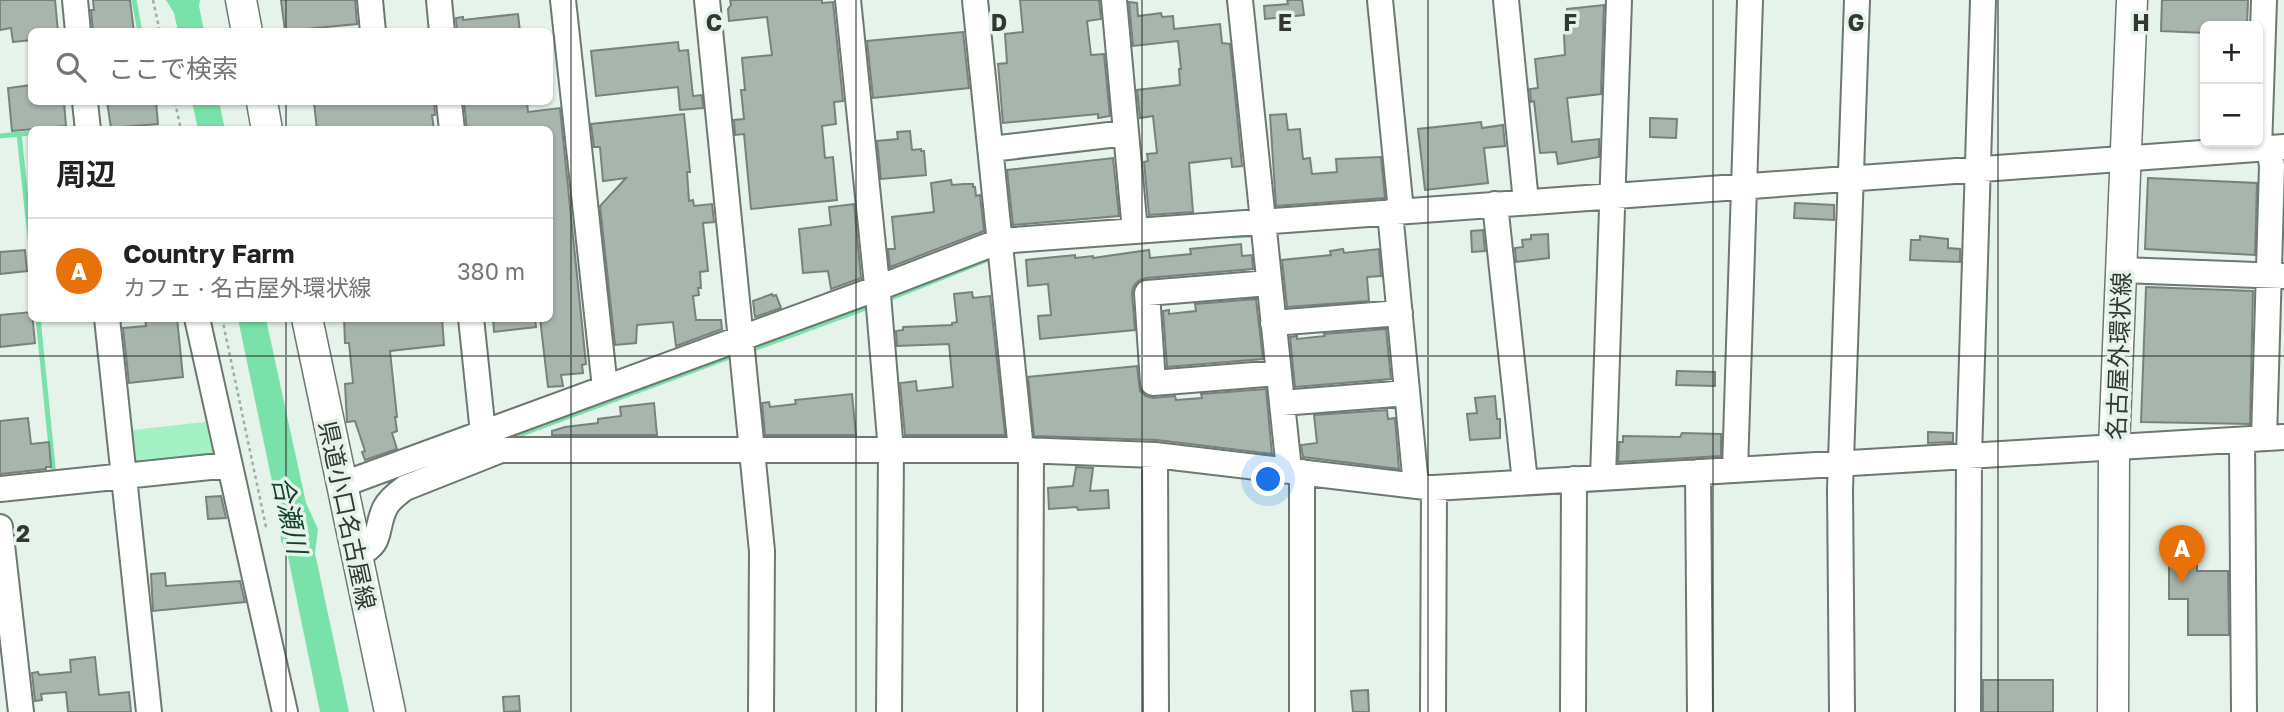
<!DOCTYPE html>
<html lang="ja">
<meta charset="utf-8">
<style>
body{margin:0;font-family:"Golos Text","Noto Sans JP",sans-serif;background:#f6f6f6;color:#222}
.controls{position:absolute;right:21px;top:21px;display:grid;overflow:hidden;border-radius:10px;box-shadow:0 2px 5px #0004}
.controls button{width:63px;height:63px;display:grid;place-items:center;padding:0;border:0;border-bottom:2px solid #e0e0e0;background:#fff;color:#222;font:35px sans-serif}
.you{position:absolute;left:1269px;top:480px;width:24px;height:24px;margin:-18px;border:5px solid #fff;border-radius:50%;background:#1a73e8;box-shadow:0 0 0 10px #1a73e833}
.badge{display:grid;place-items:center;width:46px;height:46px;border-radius:50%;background:#0f766e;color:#fff;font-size:23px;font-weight:700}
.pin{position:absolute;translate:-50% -58px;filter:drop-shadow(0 2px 4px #0008)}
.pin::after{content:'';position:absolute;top:37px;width:24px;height:21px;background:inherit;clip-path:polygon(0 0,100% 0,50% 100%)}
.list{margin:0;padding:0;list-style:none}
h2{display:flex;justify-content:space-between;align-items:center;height:91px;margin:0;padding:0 28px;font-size:30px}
h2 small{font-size:23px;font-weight:400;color:#767676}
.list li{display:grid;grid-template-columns:46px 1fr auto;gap:21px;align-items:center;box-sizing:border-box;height:105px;padding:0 28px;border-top:2px solid #e0e0e0}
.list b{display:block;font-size:26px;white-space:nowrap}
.list p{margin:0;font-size:23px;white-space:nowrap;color:#767676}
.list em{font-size:23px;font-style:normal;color:#767676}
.icon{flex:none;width:38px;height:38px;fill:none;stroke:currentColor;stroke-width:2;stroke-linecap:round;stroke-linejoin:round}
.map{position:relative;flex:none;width:2284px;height:712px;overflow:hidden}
.search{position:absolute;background:#fff;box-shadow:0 2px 5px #0004;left:28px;top:28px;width:525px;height:77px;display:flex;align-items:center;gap:18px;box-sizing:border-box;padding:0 24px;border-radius:10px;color:#767676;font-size:26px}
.panel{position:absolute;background:#fff;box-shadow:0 2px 5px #0004;left:28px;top:126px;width:525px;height:196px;border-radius:10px}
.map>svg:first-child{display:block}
</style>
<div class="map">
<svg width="2284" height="712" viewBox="0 0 2284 712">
<rect width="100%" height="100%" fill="#e5f3ea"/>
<path fill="#a4f1c5" d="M213 421 220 454 131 470 124 431Z"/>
<path fill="#78e2aa" d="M166 0H200L199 6 204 31H178L174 13Z
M192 102H219L225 129H198Z
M238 319H266L306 503 318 529 315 553 349 712H320L287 552 281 541 278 510Z"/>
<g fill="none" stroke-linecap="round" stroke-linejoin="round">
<path stroke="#78e2aa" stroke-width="5" d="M134 0 139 27
M63 130 80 127
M19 134 32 133
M0 136 19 134 32 256
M1233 236 1258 235
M886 300 994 257
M38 318 54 477
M748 351 874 305
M508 439 735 355"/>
</g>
<path fill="#a8b5ad" stroke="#76827b" stroke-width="2" d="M0 0H55L58 32H32V40L13 42 11 28 0 30Z
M93 0H130L134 32H93L91 10H94Z
M281 0H355L357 24 285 31Z
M730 0H822V3L833 2 843 101 834 102 836 124 822 126 825 158 833 157 837 200 751 209 744 134 735 135 734 120 744 119 741 90H745L742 58 772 55 767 17 729 21 728 9 731 5Z
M1020 0H1099L1101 19 1087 21 1091 55 1104 54 1110 116 1098 118V114L1003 123 998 64 1007 63 1005 34 1023 32Z
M1287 0H1302L1304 15 1265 19 1264 6 1288 4Z
M2162 0H2248L2247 26H2205V33L2161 31Z
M1129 2 1137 3 1138 16 1161 13 1162 17 1173 16 1174 29 1220 24 1222 43 1230 44 1242 166 1232 167 1231 158 1189 163 1193 212 1149 215 1144 162 1148 161 1147 154 1157 153 1153 116 1140 118 1137 90 1180 85 1179 69H1181L1178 41 1133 46Z
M1604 5 1601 94 1567 98 1572 142 1599 139V157L1558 164 1556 152 1540 153 1534 101 1531 102 1530 89 1538 88 1535 59 1565 55 1563 15 1567 12V9Z
M518 14 520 32H457L456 18 463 17V20Z
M963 32 969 88 873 98 867 41Z
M678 42 679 51 688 50 693 96 702 95 703 108 680 110 678 87 596 96 591 51Z
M32 85V102H64L66 126 12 131 8 88Z
M107 102H156L158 124 111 128Z
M314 102H434L435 115H432L434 130H317Z
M464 102H527L528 112 560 108 586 364 582 365 583 373 561 375 563 386 548 387 540 318H550V130H467Z
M684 114 690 172H687L689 201 693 200 694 206 712 204 714 222 703 223 708 271 700 272 701 288H698L699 295 693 296 696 320H721L722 329 676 346 673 322 637 325 636 343 615 345 600 206 626 178 603 181 600 147H594L591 124Z
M1286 114 1288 130 1300 129 1303 159 1310 158 1312 174 1337 172 1336 159 1381 157 1385 198 1276 206 1270 115Z
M1650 118 1677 119 1676 138 1650 137Z
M1481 122 1482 128 1503 125 1505 146 1484 148 1488 183 1425 190 1418 129Z
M910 131 912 150 921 149V151H924L926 175 881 179 877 141 898 139 897 132Z
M1113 158 1119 216 1013 225 1007 170Z
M2148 178 2257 183 2255 255 2145 249Z
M951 180 952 185 964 184H973V187H975L976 196 980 195 984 231 890 267 888 249H895L892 217 934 212 931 183Z
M1795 203 1834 205V220L1794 218Z
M854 204 861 278 831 289 828 271 803 273 799 229 831 225 829 207Z
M1483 230 1485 251 1472 252 1471 231Z
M1548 234 1549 258 1516 262 1515 248 1523 247 1522 240 1531 239V235Z
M1920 236 1948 239V248L1960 249V262L1910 260 1911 240H1920Z
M1241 244 1242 256 1252 255 1253 269 1146 278 1138 281 1133 287 1132 293 1135 330 1040 339 1038 316 1051 315 1048 284 1028 286 1026 260 1075 255V258L1093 256V258L1149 250 1150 258 1191 254 1190 249Z
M1343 249 1344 253 1379 249 1381 276 1367 277 1369 301 1287 307 1282 260 1331 255 1330 251Z
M25 250 27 271 0 274V252Z
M2146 287 2253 291 2250 424 2141 422Z
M972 292 973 298 990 296 1005 435H905L900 383 916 381 917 391 953 387 949 344 897 346 896 331 903 330V327L952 325V323L957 322 954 294Z
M772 294 773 296 776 295 781 308 755 317 753 301Z
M1256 299 1263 359 1167 367 1163 311 1169 310V314L1196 311 1195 304Z
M32 312 35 343 0 347V315Z
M145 318H177L183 377 129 383 123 328 146 326Z
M344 318H442L444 345 390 351 397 417H395L397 431 392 433 397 449 365 460 362 452 365 451 355 421 347 422 345 384 353 383 349 343H345Z
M493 318H535L536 327 494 332Z
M1386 329 1391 379 1295 387 1290 337 1297 336V339L1325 336 1324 334Z
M1137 366 1140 391 1146 396 1153 398 1175 396 1176 400 1202 398 1201 394 1266 389 1272 454 1157 440 1034 436 1028 377Z
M1677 371 1715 372V386L1676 385Z
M852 394 856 435H765L762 403 769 402 770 407 796 404 795 400Z
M1495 396 1497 419H1500V438L1470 440 1467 414 1477 413 1475 398Z
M654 403 657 435H552V431L565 427 598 423V419L621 416 620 407Z
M1387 410 1388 419 1395 418 1399 469 1303 457 1301 445 1317 443 1314 415Z
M28 418 31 444 49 442 51 467H46V469L0 474V421Z
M1928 432 1953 433V442L1928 443Z
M1682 433 1721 434V456L1618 462 1619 442H1623V436L1680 437Z
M1076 467 1093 468 1090 491 1108 490 1109 508 1078 510 1077 507 1049 509 1048 488 1073 486Z
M221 496 226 518 208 519 206 497Z
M2197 562V571H2228L2229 635H2188V599H2169V563Z
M165 573 166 586 240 581 245 602 153 611 151 574Z
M95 657 99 695 129 692 131 712H68L66 692 41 694 42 700 35 701 32 673 38 672 39 675 71 672 70 660Z
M1983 680H2053V712H1983Z
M1368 690 1369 712H1353L1351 691Z
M519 696 520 711 504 712 503 697Z"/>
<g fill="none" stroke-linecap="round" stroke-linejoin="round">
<defs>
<path id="minor" d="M75 0 78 32
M370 0 373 32
M439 0 442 32
M563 0 605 388
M707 0 762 551 761 712
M848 0 878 295 891 451 889 712
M975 0 1021 450
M1114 0 1135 231
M1240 0 1289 470
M1380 0 1401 211
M1506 0 1526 202
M85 102 88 130
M449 102 452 130
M991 149 1126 133
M2259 149 2264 0
M1495 204 1525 482
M1390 212 1416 486
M2121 270 2284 276
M1269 283 1147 293 1153 383 1279 373
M107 318 149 712
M197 318 285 712
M471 318 483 433
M1273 323 1400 313
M1282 403 1407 393
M2264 438 2272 166 2269 148
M2242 440 2244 712
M1155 455 1156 712
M1735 470 1750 0
M1698 472 1700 712
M1603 477 1619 0
M341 485 878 288 1000 241 2284 147
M0 489 229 465
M0 527 21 712
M357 555C384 543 374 531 385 508 389 500 398 493 405 488L501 450H1021L1155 455 1434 488 2284 437
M1030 712 1031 450
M1302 712V472
M1433 712 1434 488
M1573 712 1574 479
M1842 712 1840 489 1857 0
M1968 712 1969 456 1983 0"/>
<path id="major" d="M241 0 247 32
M262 102 267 130
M307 318 390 712
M2113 712 2114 447 2132 0"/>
</defs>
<use href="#minor" stroke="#6c7870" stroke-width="28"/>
<use href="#major" stroke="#6c7870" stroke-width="33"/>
<path stroke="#a1aca5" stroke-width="2.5" stroke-dasharray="3.5 3.5" stroke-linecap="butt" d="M153 0 160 32
M175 102 181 130
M222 318 266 527"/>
<use href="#minor" stroke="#fff" stroke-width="24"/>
<use href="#major" stroke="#fff" stroke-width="30"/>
</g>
<path fill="none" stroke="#323734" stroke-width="2" stroke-opacity="0.55" d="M286 0V32M571 0V712M856 0V712M1142 0V712M1428 0V712M1713 0V712M1998 0V712M286 102V130M286 318V712M0 356H2284"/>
<g text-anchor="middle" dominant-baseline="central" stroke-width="7" stroke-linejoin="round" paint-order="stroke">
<g font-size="24" fill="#323734" stroke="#e5f3ea">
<text transform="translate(2118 356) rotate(-88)">名古屋外環状線</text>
<text transform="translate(348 515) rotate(78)">県道小口名古屋線</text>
</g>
<g font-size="26" font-style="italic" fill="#14412b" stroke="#e5f3ea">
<text transform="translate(290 515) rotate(78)">合瀬川</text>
</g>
</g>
<g font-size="23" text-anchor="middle" font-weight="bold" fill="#323734" stroke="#e5f3ea" stroke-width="7" stroke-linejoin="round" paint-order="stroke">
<text x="714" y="31">C</text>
<text x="999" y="31">D</text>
<text x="1285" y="31">E</text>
<text x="1570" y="31">F</text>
<text x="1856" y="31">G</text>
<text x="2141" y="31">H</text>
<text x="23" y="542">2</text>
</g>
</svg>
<div class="controls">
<button>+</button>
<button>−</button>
</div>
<div class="you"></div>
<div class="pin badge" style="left:2182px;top:583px;background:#e8710a">A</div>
<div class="search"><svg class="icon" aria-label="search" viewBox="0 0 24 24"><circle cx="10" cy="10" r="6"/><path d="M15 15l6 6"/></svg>ここで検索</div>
<section class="panel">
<h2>周辺<small></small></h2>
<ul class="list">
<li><span class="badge" style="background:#e8710a">A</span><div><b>Country Farm</b><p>カフェ · 名古屋外環状線</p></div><em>380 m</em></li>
</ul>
</section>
</div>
